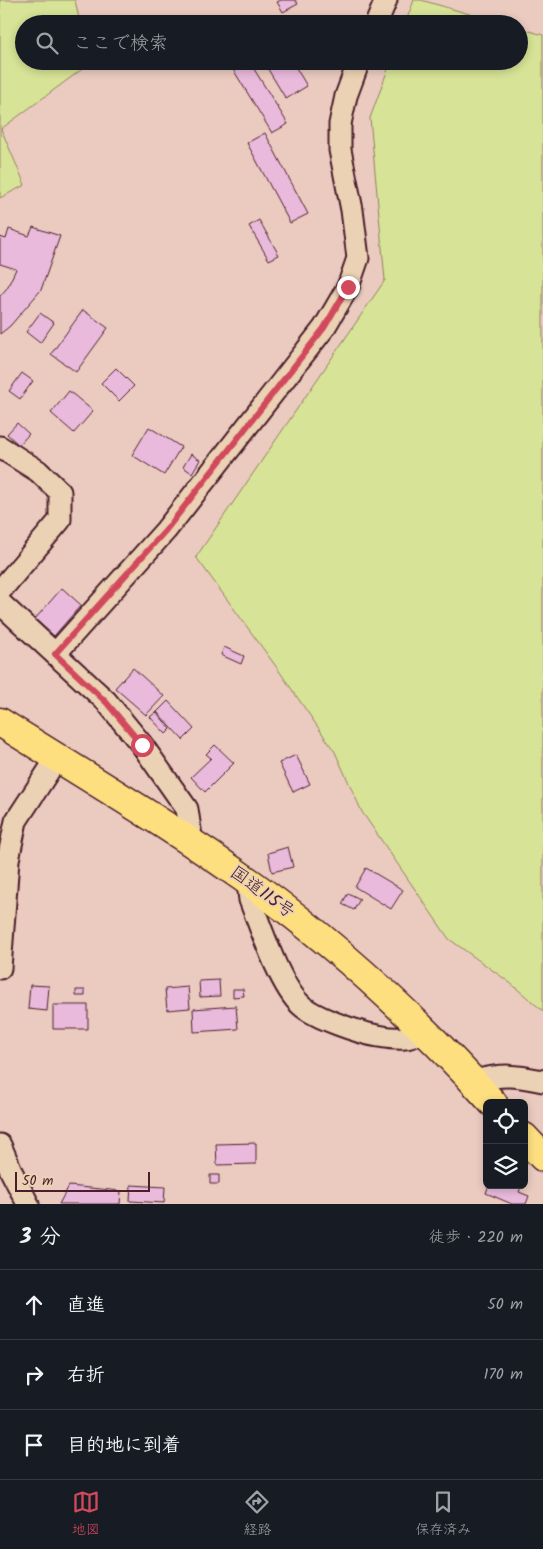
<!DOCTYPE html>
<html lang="ja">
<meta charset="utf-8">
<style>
body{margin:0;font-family:Kalam,"Klee One",sans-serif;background:#242831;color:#f1f3f6}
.controls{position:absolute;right:15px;bottom:15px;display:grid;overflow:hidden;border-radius:8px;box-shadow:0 2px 8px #0003}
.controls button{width:45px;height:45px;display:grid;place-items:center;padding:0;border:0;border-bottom:1px solid #363941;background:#171b24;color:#f1f3f6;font:25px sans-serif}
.scale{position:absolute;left:15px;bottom:12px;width:135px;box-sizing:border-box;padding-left:5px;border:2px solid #4a1f2b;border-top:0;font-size:14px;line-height:18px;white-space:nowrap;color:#4a1f2b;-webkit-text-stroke:4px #ecd2b4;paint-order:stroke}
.stop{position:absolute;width:15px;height:15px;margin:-11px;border:4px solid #d1495b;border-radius:50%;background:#fff}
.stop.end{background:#d1495b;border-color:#fff;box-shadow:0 1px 5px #0008}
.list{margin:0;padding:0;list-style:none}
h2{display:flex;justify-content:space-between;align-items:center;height:65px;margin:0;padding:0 20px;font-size:21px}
h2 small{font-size:16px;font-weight:400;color:#9ea1a6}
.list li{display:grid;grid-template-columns:32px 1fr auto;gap:15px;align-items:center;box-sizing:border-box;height:70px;padding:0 20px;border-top:1px solid #363941}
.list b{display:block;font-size:19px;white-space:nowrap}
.list em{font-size:16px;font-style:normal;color:#9ea1a6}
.icon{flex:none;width:28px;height:28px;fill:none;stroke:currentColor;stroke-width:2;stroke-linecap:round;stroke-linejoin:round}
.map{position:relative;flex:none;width:543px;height:1204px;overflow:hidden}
.search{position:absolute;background:#171b24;box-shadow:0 2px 8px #0003;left:15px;right:15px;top:15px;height:55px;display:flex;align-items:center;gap:12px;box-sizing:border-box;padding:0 18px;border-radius:28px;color:#9ea1a6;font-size:19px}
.sheet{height:275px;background:#171b24}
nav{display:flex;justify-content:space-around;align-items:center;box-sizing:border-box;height:70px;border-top:1px solid #363941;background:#171b24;font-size:14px;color:#9ea1a6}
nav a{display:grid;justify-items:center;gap:2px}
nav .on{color:#d1495b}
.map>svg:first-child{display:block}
</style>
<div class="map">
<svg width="543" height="1204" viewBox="0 0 543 1204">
<rect width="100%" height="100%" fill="#ebcbc0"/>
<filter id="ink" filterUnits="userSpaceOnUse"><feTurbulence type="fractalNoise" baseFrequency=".02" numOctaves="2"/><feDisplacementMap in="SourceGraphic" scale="10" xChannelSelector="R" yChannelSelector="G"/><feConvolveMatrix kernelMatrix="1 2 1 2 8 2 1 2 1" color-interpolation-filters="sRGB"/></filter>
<g filter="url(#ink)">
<path fill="#d7e396" stroke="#908160" d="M0 0H75L80 24H24V61H88L89 64 1 129 25 185 0 198Z
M414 0H421L504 24H405Z
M519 28 543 35V1011L509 982 449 939 362 812 335 752 275 665 196 557 385 280 370 118 391 61H519Z"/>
<path fill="#e9badc" stroke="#4a1f2b" d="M281 0H295L298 4 283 12 277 2Z
M264 15 269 24H250Z
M242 16 247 24H230Z
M239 61H249L288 124 272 133 231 66Z
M263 61H297L293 63 307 86 286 99Z
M265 133 308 214 290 223 247 143Z
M259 220 279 255 269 260 249 226Z
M33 227 60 236 41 290 10 326 0 334V296L7 288 16 269 0 264V237L6 239 9 229 29 236Z
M83 310 108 328 76 372 51 354Z
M40 313 54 323 40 343 26 332Z
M116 368 134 386 119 401 101 383Z
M22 373 33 381 20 399 9 391Z
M69 391 93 411 74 433 51 413Z
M17 423 29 434 19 445 7 434Z
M149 427 181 447 164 475 132 455Z
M191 454 200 460 192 473 183 467Z
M62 588 81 605 54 636 35 619Z
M224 647 244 656 241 664 221 655Z
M133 668 164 696 146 715 115 688Z
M168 701 194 729 183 740 157 712Z
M156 712 171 729 166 734 150 717Z
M215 745 234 763 205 792 191 777 211 758 206 754Z
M296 755 310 784 293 792 279 763Z
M288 847 293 867 272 872 268 853Z
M366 868 403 890 391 909 355 887Z
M348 893 360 899 354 910 342 904Z
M219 980 220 996 200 997 199 981Z
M30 985 49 986 47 1011 28 1009Z
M188 987 190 1008 167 1010 165 989Z
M233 989H243L244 996 233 997Z
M76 990H85V996H76Z
M53 1005H88V1029H53Z
M236 1006 238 1029 194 1032 193 1009Z
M256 1143V1164L217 1165 216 1144Z
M210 1175H219V1184H210Z
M131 1185 165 1187 164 1203 130 1201Z
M489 1185H522L519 1192 529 1196 526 1204H512L486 1193Z
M69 1186 121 1191 120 1204H59Z"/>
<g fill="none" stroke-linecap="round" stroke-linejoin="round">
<defs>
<path id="street" d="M376 24 386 0
M0 447 38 471 60 492V520L0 591
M0 603 106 701 142 745 187 809 192 843
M55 654 166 530 324 328 348 287 358 258 352 210 340 150V124L346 96 359 61
M253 885 249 892 250 900C261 928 280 986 301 1005 315 1018 360 1033 378 1036 395 1039 411 1041 425 1030
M0 968 8 860 16 821 57 758
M474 1081C503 1074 514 1075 543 1081
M0 1145 12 1173 28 1204"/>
<path id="highway" d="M0 722C84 775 171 826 252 884 341 948 420 1022 493 1103
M524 1137 543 1157"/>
</defs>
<use href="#street" stroke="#4a1f2b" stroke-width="25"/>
<use href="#highway" stroke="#4a1f2b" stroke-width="31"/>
<use href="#street" stroke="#ecd2b4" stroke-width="21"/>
<use href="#highway" stroke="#fedf80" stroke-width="28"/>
</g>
</g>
<g fill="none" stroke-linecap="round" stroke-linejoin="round" filter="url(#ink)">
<path stroke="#d1495b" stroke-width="6" d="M142 745 106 702 55 654 166 530 324 328 348 287"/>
</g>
<g text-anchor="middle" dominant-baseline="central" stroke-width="4" stroke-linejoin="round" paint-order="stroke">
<g font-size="18" fill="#4a1f2b" stroke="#ecd2b4">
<text transform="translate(262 893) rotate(36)">国道115号</text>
</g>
</g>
</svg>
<div class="controls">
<button><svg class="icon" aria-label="locate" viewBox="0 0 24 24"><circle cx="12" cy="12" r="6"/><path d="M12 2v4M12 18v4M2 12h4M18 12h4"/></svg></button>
<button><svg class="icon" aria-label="layers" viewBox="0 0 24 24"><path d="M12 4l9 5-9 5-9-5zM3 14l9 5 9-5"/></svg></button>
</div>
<div class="scale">50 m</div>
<div class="stop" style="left:142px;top:745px"></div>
<div class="stop end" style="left:348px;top:287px"></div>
<div class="search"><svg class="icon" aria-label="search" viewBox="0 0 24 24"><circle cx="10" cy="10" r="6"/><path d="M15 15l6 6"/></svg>ここで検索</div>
</div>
<section class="sheet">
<h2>3 分<small>徒歩 · 220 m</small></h2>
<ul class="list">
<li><svg class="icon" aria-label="ahead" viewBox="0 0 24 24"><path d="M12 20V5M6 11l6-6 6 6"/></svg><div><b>直進</b></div><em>50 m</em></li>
<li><svg class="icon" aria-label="right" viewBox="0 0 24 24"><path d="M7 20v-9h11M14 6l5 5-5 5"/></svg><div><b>右折</b></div><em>170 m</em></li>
<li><svg class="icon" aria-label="arrive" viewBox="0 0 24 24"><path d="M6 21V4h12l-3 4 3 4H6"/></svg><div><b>目的地に到着</b></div></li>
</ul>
</section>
<nav>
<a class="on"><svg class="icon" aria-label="map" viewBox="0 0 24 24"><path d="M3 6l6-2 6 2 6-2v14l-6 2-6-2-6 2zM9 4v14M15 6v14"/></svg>地図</a>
<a><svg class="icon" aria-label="directions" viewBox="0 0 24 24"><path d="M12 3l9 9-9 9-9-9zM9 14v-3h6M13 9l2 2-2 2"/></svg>経路</a>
<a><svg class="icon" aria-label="saved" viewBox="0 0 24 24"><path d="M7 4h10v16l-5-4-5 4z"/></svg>保存済み</a>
</nav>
